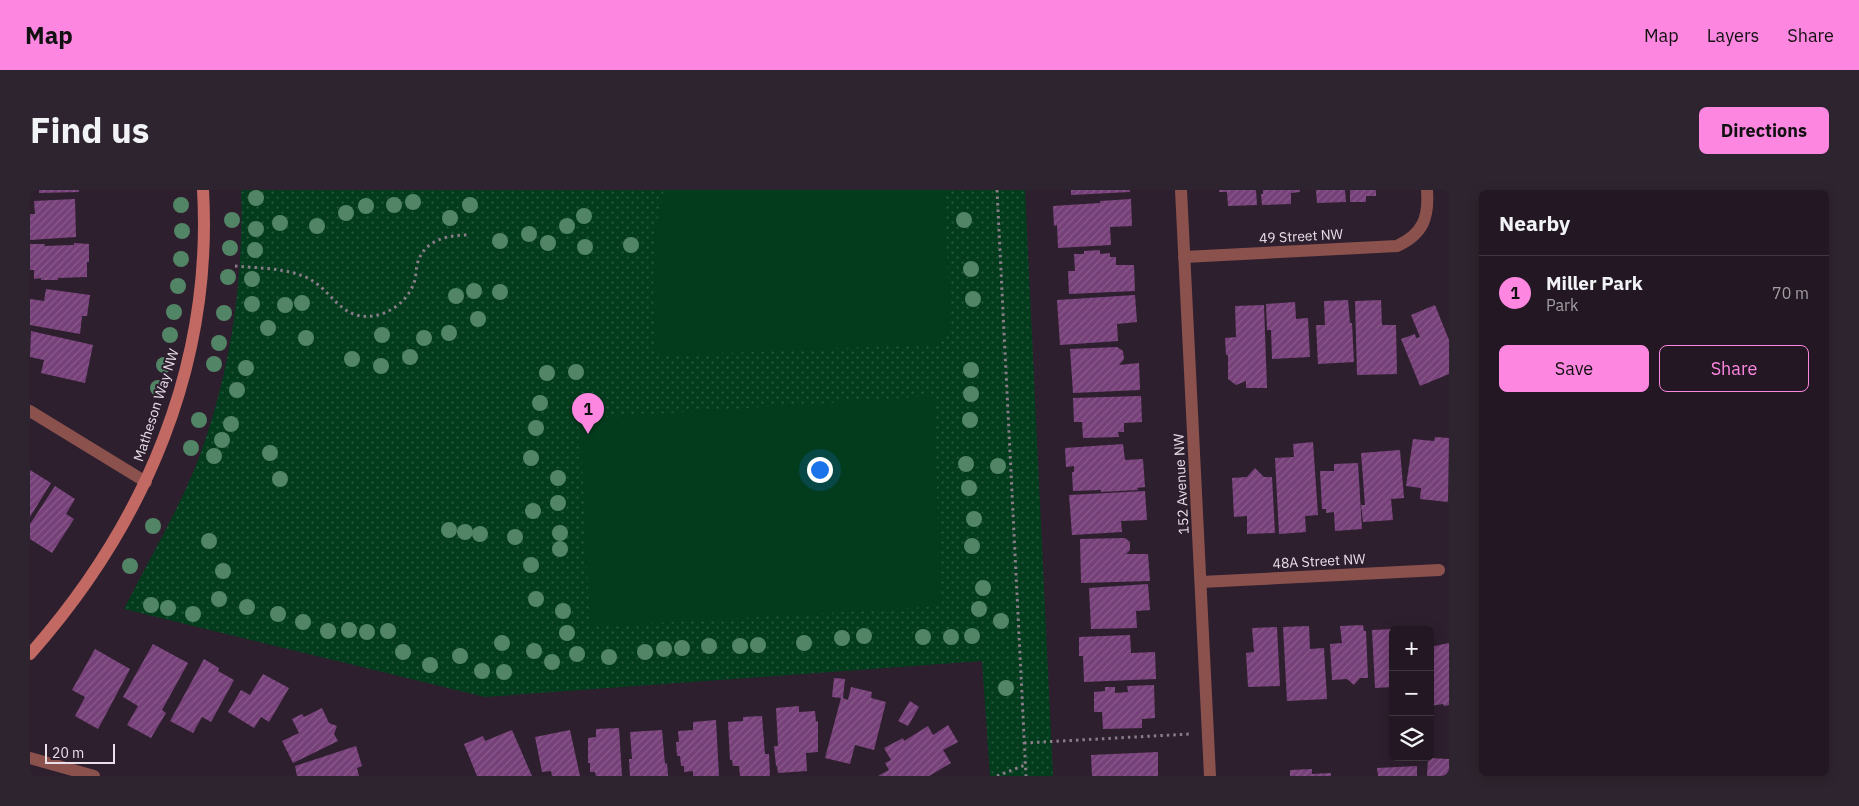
<!DOCTYPE html>
<meta charset="utf-8">
<style>
body{margin:0;font-family:"IBM Plex Sans",sans-serif;background:#2e242f;color:#f1f3f6}
.controls{position:absolute;right:15px;bottom:15px;display:grid;overflow:hidden;border-radius:8px;box-shadow:0 2px 12px #0003}
.controls button{width:45px;height:45px;display:grid;place-items:center;padding:0;border:0;border-bottom:1px solid #3f3640;background:#221722;color:#f1f3f6;font:25px sans-serif}
.scale{position:absolute;left:15px;bottom:12px;width:70px;box-sizing:border-box;padding-left:5px;border:2px solid #e9dfe9;border-top:0;font-size:14px;line-height:18px;white-space:nowrap;color:#e9dfe9;-webkit-text-stroke:4px #2e1f2e;paint-order:stroke}
.you{position:absolute;left:789px;top:279px;width:18px;height:18px;margin:-12px;border:4px solid #fff;border-radius:50%;background:#1a73e8;box-shadow:0 0 0 8px #1a73e833}
.badge{display:grid;place-items:center;width:32px;height:32px;border-radius:50%;background:#fd86e1;color:#111;font-size:16px;font-weight:700}
.pin{position:absolute;translate:-50% -41px;filter:drop-shadow(0 1px 2px #0008)}
.pin::after{content:'';position:absolute;top:26px;width:18px;height:15px;background:inherit;clip-path:polygon(0 0,100% 0,50% 100%)}
.list{margin:0;padding:0;list-style:none}
h2{display:flex;justify-content:space-between;align-items:center;height:65px;margin:0;padding:0 20px;font-size:21px}
h2 small{font-size:16px;font-weight:400;color:#a29fa5}
.list li{display:grid;grid-template-columns:32px 1fr auto;gap:15px;align-items:center;box-sizing:border-box;height:75px;padding:0 20px;border-top:1px solid #3f3640}
.list b{display:block;font-size:19px;white-space:nowrap}
.list p{margin:0;font-size:16px;white-space:nowrap;color:#a29fa5}
.list em{font-size:16px;font-style:normal;color:#a29fa5}
.actions{display:flex;gap:10px;padding:15px 20px}
.actions a{flex:1;padding:11px 0;border:1px solid #fd86e1;border-radius:8px;text-align:center;font-size:18px;color:#fd86e1}
.actions .main{background:#fd86e1;color:#111}
.icon{flex:none;width:28px;height:28px;fill:none;stroke:currentColor;stroke-width:2;stroke-linecap:round;stroke-linejoin:round}
.map{position:relative;flex:none;width:1419px;height:586px;overflow:hidden;border-radius:8px}
header{display:flex;align-items:center;gap:30px;box-sizing:border-box;height:70px;padding:0 25px;background:#fd86e1;color:#111}
header strong{font-size:24px}
nav{display:flex;gap:28px;margin-inline-start:auto;font-size:18px}
.intro{display:flex;align-items:center;justify-content:space-between;box-sizing:border-box;height:120px;padding:0 30px}
h1{margin:0;font-size:35px}
.button{padding:12px 22px;border-radius:8px;background:#fd86e1;color:#111;font-size:18px;font-weight:700}
main{display:flex;gap:30px;padding:0 30px}
aside{flex:1;background:#221722;border-radius:8px;box-shadow:0 2px 12px #0003}
.map>svg:first-child{display:block}
</style>
<header>
<strong>Map</strong>
<nav><a>Map</a><a>Layers</a><a>Share</a></nav>
</header>
<div class="intro"><h1>Find us</h1><a class="button">Directions</a></div>
<main>
<div class="map">
<svg width="1419" height="586" viewBox="0 0 1419 586">
<defs>
<pattern id="green-dots" width="8" height="8" patternUnits="userSpaceOnUse" patternTransform="scale(1.25)"><rect width="8" height="8" fill="#033c1d"/><path d="M2 2h.1M6 6h.1" fill="none" stroke="#28583e" stroke-width="1.8" stroke-linecap="round"/></pattern>
<pattern id="building-hatch" width="6" height="6" patternUnits="userSpaceOnUse" patternTransform="scale(1.25)"><rect width="6" height="6" fill="#764079"/><path d="M-1 1l2-2M0 6l6-6M5 7l2-2" fill="none" stroke="#8a5b8c"/></pattern>
</defs>
<rect width="100%" height="100%" fill="#2e1f2e"/>
<path fill="url(#green-dots)" d="M211 0H995L1023 586H960L952 471 455 507 94 419C118 371 147 323 167 273 200 186 214 93 211 0Z"/>
<path fill="#033c1d" d="M634 0H914L921 138 908 154 625 166 623 95 626 37Z
M903 206 912 416 560 437 550 229Z"/>
<path fill="url(#building-hatch)" d="M9 0H49V2L9 3Z
M1041 0H1100V2L1041 5Z
M1189 0H1226L1227 15 1198 16 1197 2H1189Z
M1233 0H1270V2L1261 3V14L1232 15 1231 4H1233Z
M1286 0H1315L1316 12 1287 13Z
M1320 0H1346V6H1336V12H1320Z
M45 9 46 47 0 50V24H5L4 11Z
M1101 9 1102 36 1080 37 1081 55 1028 58 1027 35 1024 36 1023 16 1070 13V11Z
M44 53 59 54V72H57V87L28 88V90H11V88L4 89V80H0V54H15L14 56 44 55Z
M1070 60V64L1080 63V67H1086V75H1104L1105 101 1039 104 1038 81H1045L1044 64H1054V61Z
M16 99 60 105 57 126H52L50 144 0 135V109L14 111Z
M1105 105 1107 132 1087 134 1088 151 1030 155 1027 110Z
M1318 110 1320 133H1322L1324 172 1288 174 1286 135H1295L1294 111Z
M1351 110 1352 135H1366L1367 184 1327 185 1325 111Z
M1265 112 1266 129 1278 128 1280 167 1242 169 1241 140H1237L1236 114Z
M1234 115 1237 198H1216V191L1206 195 1198 189V165H1196L1195 148 1206 147 1205 116Z
M1405 115 1419 150V184L1390 196 1371 149 1385 144 1386 148 1390 147 1381 125Z
M1 141 63 155 55 193 11 183 14 170 0 167Z
M1087 157 1093 161 1094 169 1089 175 1109 173 1110 200 1043 203 1040 159Z
M1111 206 1112 232 1094 233V242H1088L1089 247 1053 248 1052 232H1044L1043 208Z
M1405 247 1419 248 1418 312 1390 309 1391 298 1376 296 1383 249 1404 251Z
M1283 252 1288 325 1275 326 1276 342 1249 344 1245 268 1264 267 1263 254Z
M1093 254 1095 270 1113 269 1115 297 1107 298 1108 300 1071 302V300L1043 301 1042 282H1044V276L1036 277 1035 258Z
M1370 260 1374 308 1361 309 1363 330 1333 332 1331 315H1335L1331 263Z
M1328 273 1332 339 1305 341 1304 322 1296 323V319H1292L1290 281H1304V274Z
M1225 278 1234 287H1242L1245 343 1217 344V326L1204 327 1202 288 1217 287Z
M0 280 21 293 0 327Z
M25 296 45 309 36 324 44 329 22 363 0 349V334Z
M1115 301 1117 330 1091 331 1092 342 1042 345 1039 305Z
M1095 348 1100 352V360L1096 364H1118L1120 391 1051 393 1050 349Z
M1118 394 1120 420 1106 421 1107 438 1061 439 1059 398Z
M1333 435 1334 441H1336L1338 488H1330L1324 495 1317 489 1302 490 1300 454 1312 453 1310 436Z
M1279 436 1280 459 1294 458 1297 509 1257 511 1253 437Z
M1247 437 1250 496 1218 497 1216 463 1224 462 1222 438Z
M1363 439V497L1345 498 1342 440Z
M1100 445 1101 463 1125 462 1126 489 1054 492 1053 466H1049V447Z
M1419 453V515L1414 516 1413 514 1400 516V457Z
M123 454 158 473 132 520 136 523 121 548 97 535 108 516 93 507Z
M65 459 100 479 68 539 45 526 55 507 42 500Z
M174 469 189 478 188 481 204 490 181 532 172 527 163 543 140 531Z
M233 484 259 498 239 532 231 527 224 538 198 522 211 500 220 505Z
M804 488 815 489 813 508 818 510 821 497 842 502 841 508 856 512 844 560 825 555 820 574 795 568 811 508 802 507Z
M1124 495 1125 528 1112 529V538L1073 539 1072 522H1064V502L1075 501V497H1085V503L1098 502 1097 496Z
M880 511 889 517 878 536 868 531Z
M769 516V522L785 521 786 532 788 531V562L776 563 777 581 748 583 747 576H746L744 556H748L746 518Z
M292 518 299 533 307 536 304 544 308 551 263 573 252 551 269 543 262 529 272 524 274 527Z
M732 526 735 564H739L740 586H710L709 576H703L702 570H700L698 532 713 531V527Z
M686 530 689 586H663V581L654 582V576H651L650 566H647L646 552H649L648 541 663 540V532Z
M918 535 928 552 913 560 921 573 899 586H848L859 580 855 573 861 570 854 558 873 548 874 551 898 536 903 545Z
M589 538 592 586H566L565 582H560V573H558V548L566 547V539Z
M482 540 502 586H447L434 554 453 546 455 551Z
M540 540 550 586H522L521 581 512 582 505 547Z
M632 540 635 574 637 573 638 586H600L599 569H602L600 542Z
M326 556 332 576 327 578 329 586H267L265 576Z
M1128 562V586H1062L1061 565Z
M1398 568 1419 569V586H1397Z
M1387 576V586H1348L1347 578Z
M1282 579V584L1301 583V586H1260V580Z"/>
<g fill="none" stroke-linecap="round" stroke-linejoin="round">
<path stroke="#897c89" stroke-width="3" stroke-dasharray="2.5 4" stroke-linecap="butt" d="M967 0 996 586
M205 76C228 78 252 78 273 86 303 97 309 134 348 125 364 121 378 109 384 93 386 87 386 81 387 75 393 50 417 45 439 45
M994 553 1160 544
M967 586 995 575"/>
<path stroke="#8a514d" stroke-width="12" d="M1151 0 1180 586
M1154 67 1367 56C1393 44 1399 28 1397 0
M0 221 116 292
M1171 392 1409 380
M0 568 64 586"/>
<path stroke="#c26963" stroke-width="12" d="M0 464C115 334 183 175 173 0"/>
</g>
<g fill="#528566">
<circle cx="226" cy="8" r="8"/>
<circle cx="383" cy="12" r="8"/>
<circle cx="151" cy="15" r="8"/>
<circle cx="364" cy="15" r="8"/>
<circle cx="440" cy="15" r="8"/>
<circle cx="336" cy="16" r="8"/>
<circle cx="316" cy="23" r="8"/>
<circle cx="554" cy="26" r="8"/>
<circle cx="420" cy="28" r="8"/>
<circle cx="202" cy="30" r="8"/>
<circle cx="934" cy="30" r="8"/>
<circle cx="250" cy="33" r="8"/>
<circle cx="287" cy="36" r="8"/>
<circle cx="537" cy="36" r="8"/>
<circle cx="226" cy="39" r="8"/>
<circle cx="152" cy="41" r="8"/>
<circle cx="499" cy="44" r="8"/>
<circle cx="470" cy="51" r="8"/>
<circle cx="518" cy="53" r="8"/>
<circle cx="601" cy="55" r="8"/>
<circle cx="555" cy="57" r="8"/>
<circle cx="200" cy="58" r="8"/>
<circle cx="225" cy="60" r="8"/>
<circle cx="151" cy="69" r="8"/>
<circle cx="941" cy="79" r="8"/>
<circle cx="198" cy="87" r="8"/>
<circle cx="222" cy="89" r="8"/>
<circle cx="148" cy="96" r="8"/>
<circle cx="444" cy="101" r="8"/>
<circle cx="470" cy="102" r="8"/>
<circle cx="426" cy="106" r="8"/>
<circle cx="943" cy="109" r="8"/>
<circle cx="272" cy="113" r="8"/>
<circle cx="222" cy="114" r="8"/>
<circle cx="255" cy="115" r="8"/>
<circle cx="144" cy="122" r="8"/>
<circle cx="194" cy="123" r="8"/>
<circle cx="448" cy="129" r="8"/>
<circle cx="238" cy="138" r="8"/>
<circle cx="419" cy="143" r="8"/>
<circle cx="140" cy="145" r="8"/>
<circle cx="352" cy="145" r="8"/>
<circle cx="276" cy="148" r="8"/>
<circle cx="394" cy="148" r="8"/>
<circle cx="189" cy="153" r="8"/>
<circle cx="380" cy="167" r="8"/>
<circle cx="322" cy="169" r="8"/>
<circle cx="184" cy="174" r="8"/>
<circle cx="134" cy="175" r="8"/>
<circle cx="351" cy="176" r="8"/>
<circle cx="216" cy="178" r="8"/>
<circle cx="941" cy="180" r="8"/>
<circle cx="546" cy="182" r="8"/>
<circle cx="517" cy="183" r="8"/>
<circle cx="128" cy="198" r="8"/>
<circle cx="207" cy="200" r="8"/>
<circle cx="941" cy="204" r="8"/>
<circle cx="510" cy="213" r="8"/>
<circle cx="169" cy="230" r="8"/>
<circle cx="940" cy="230" r="8"/>
<circle cx="201" cy="234" r="8"/>
<circle cx="506" cy="238" r="8"/>
<circle cx="192" cy="250" r="8"/>
<circle cx="161" cy="258" r="8"/>
<circle cx="240" cy="263" r="8"/>
<circle cx="184" cy="266" r="8"/>
<circle cx="501" cy="268" r="8"/>
<circle cx="936" cy="274" r="8"/>
<circle cx="968" cy="276" r="8"/>
<circle cx="528" cy="288" r="8"/>
<circle cx="250" cy="289" r="8"/>
<circle cx="939" cy="298" r="8"/>
<circle cx="528" cy="313" r="8"/>
<circle cx="503" cy="321" r="8"/>
<circle cx="944" cy="329" r="8"/>
<circle cx="123" cy="336" r="8"/>
<circle cx="419" cy="340" r="8"/>
<circle cx="435" cy="342" r="8"/>
<circle cx="530" cy="343" r="8"/>
<circle cx="450" cy="344" r="8"/>
<circle cx="485" cy="347" r="8"/>
<circle cx="179" cy="351" r="8"/>
<circle cx="942" cy="356" r="8"/>
<circle cx="530" cy="359" r="8"/>
<circle cx="501" cy="375" r="8"/>
<circle cx="100" cy="376" r="8"/>
<circle cx="193" cy="381" r="8"/>
<circle cx="953" cy="398" r="8"/>
<circle cx="189" cy="409" r="8"/>
<circle cx="506" cy="409" r="8"/>
<circle cx="121" cy="415" r="8"/>
<circle cx="217" cy="417" r="8"/>
<circle cx="138" cy="418" r="8"/>
<circle cx="949" cy="419" r="8"/>
<circle cx="533" cy="421" r="8"/>
<circle cx="163" cy="424" r="8"/>
<circle cx="248" cy="424" r="8"/>
<circle cx="971" cy="431" r="8"/>
<circle cx="273" cy="432" r="8"/>
<circle cx="319" cy="440" r="8"/>
<circle cx="298" cy="441" r="8"/>
<circle cx="358" cy="441" r="8"/>
<circle cx="337" cy="442" r="8"/>
<circle cx="537" cy="443" r="8"/>
<circle cx="834" cy="446" r="8"/>
<circle cx="942" cy="446" r="8"/>
<circle cx="893" cy="447" r="8"/>
<circle cx="921" cy="447" r="8"/>
<circle cx="812" cy="448" r="8"/>
<circle cx="472" cy="453" r="8"/>
<circle cx="774" cy="453" r="8"/>
<circle cx="728" cy="455" r="8"/>
<circle cx="679" cy="456" r="8"/>
<circle cx="710" cy="456" r="8"/>
<circle cx="652" cy="458" r="8"/>
<circle cx="634" cy="459" r="8"/>
<circle cx="504" cy="461" r="8"/>
<circle cx="373" cy="462" r="8"/>
<circle cx="615" cy="462" r="8"/>
<circle cx="547" cy="464" r="8"/>
<circle cx="430" cy="466" r="8"/>
<circle cx="579" cy="467" r="8"/>
<circle cx="522" cy="472" r="8"/>
<circle cx="400" cy="475" r="8"/>
<circle cx="452" cy="481" r="8"/>
<circle cx="474" cy="482" r="8"/>
<circle cx="976" cy="498" r="8"/>
</g>
<g text-anchor="middle" dominant-baseline="central" stroke-width="4" stroke-linejoin="round" paint-order="stroke">
<g font-size="14" fill="#e9dfe9" stroke="#2e1f2e">
<text transform="translate(1271 46) rotate(-3)">49 Street NW</text>
<text transform="translate(126 215) rotate(-72)">Matheson Way NW</text>
<text transform="translate(1151 294) rotate(-93)">152 Avenue NW</text>
<text transform="translate(1289 371) rotate(-3)">48A Street NW</text>
</g>
</g>
</svg>
<div class="controls">
<button>+</button>
<button>−</button>
<button><svg class="icon" aria-label="layers" viewBox="0 0 24 24"><path d="M12 4l9 5-9 5-9-5zM3 14l9 5 9-5"/></svg></button>
</div>
<div class="scale">20 m</div>
<div class="you"></div>
<div class="pin badge" style="left:558px;top:244px">1</div>
</div>
<aside>
<h2>Nearby<small></small></h2>
<ul class="list">
<li><span class="badge">1</span><div><b>Miller Park</b><p>Park</p></div><em>70 m</em></li>
</ul>
<div class="actions"><a class="main">Save</a><a>Share</a></div>
</aside>
</main>
